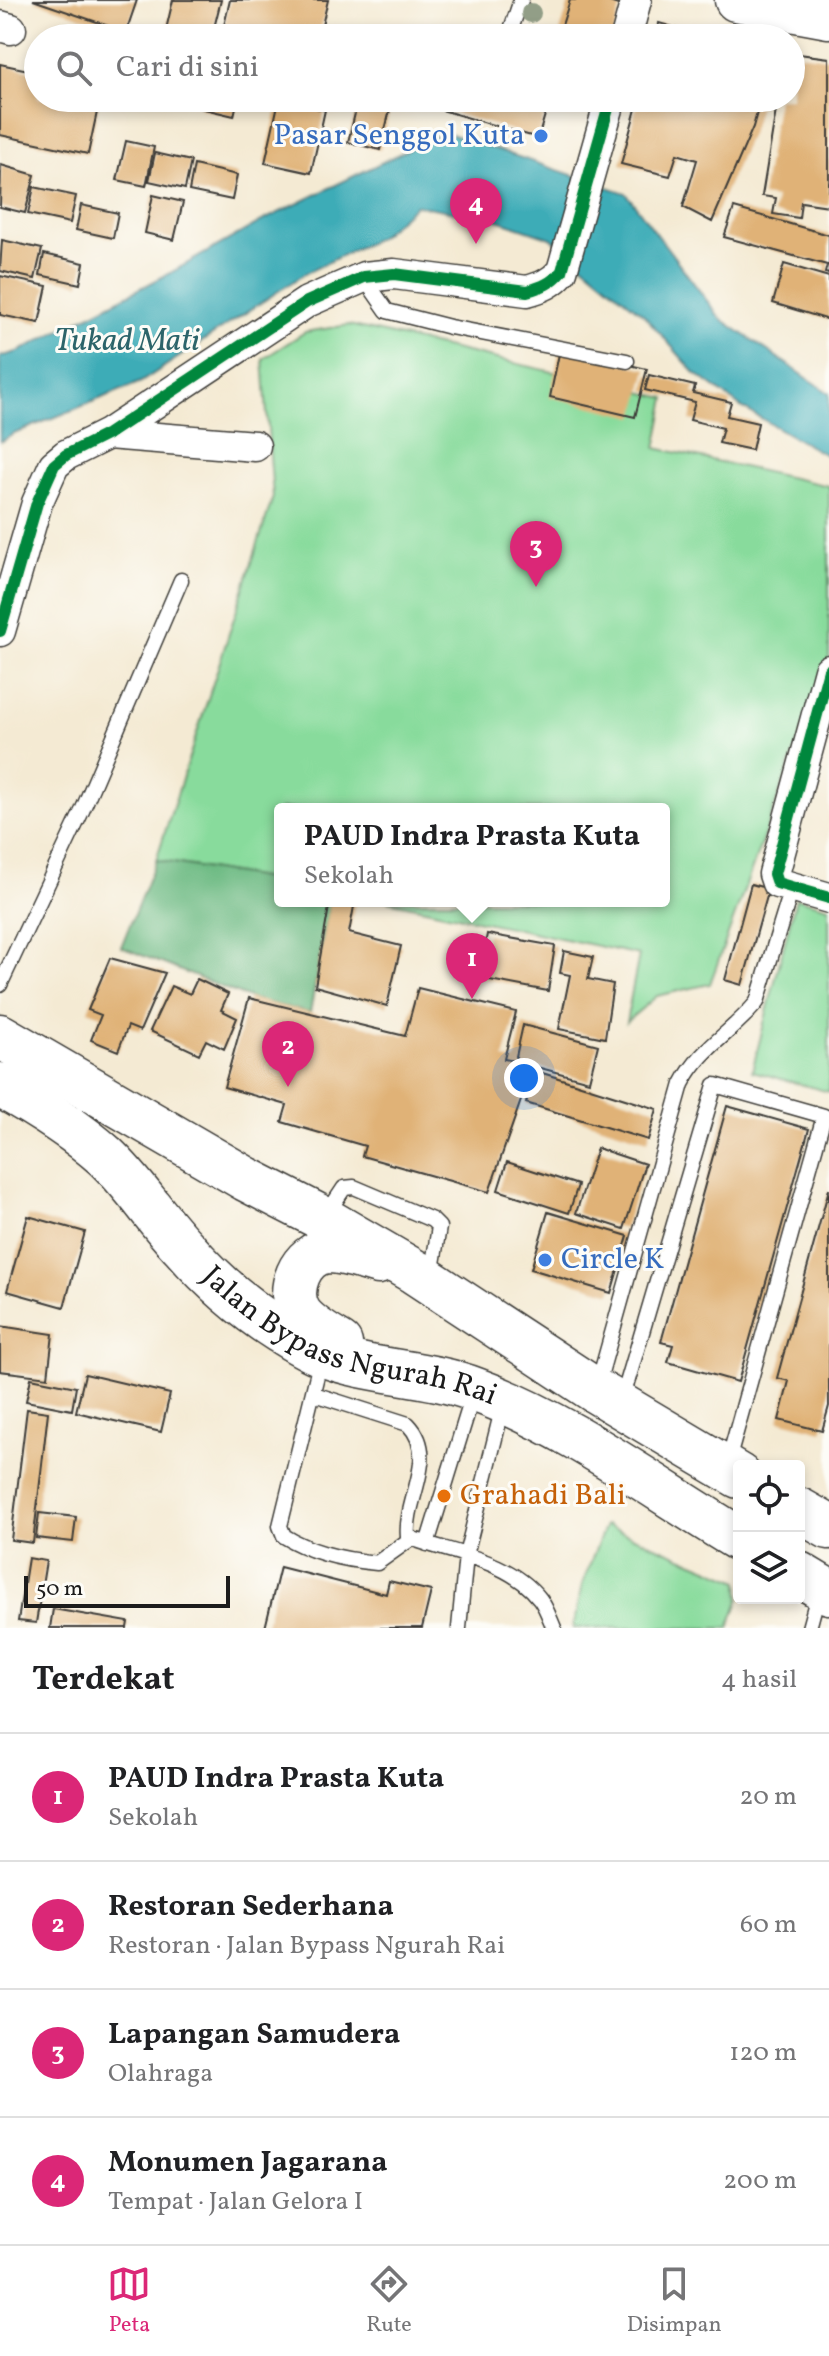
<!DOCTYPE html>
<html lang="id">
<meta charset="utf-8">
<style>
body{margin:0;font-family:Vollkorn,serif;background:#f6f6f6;color:#202124}
.controls{position:absolute;right:24px;bottom:24px;display:grid;overflow:hidden;border-radius:8px;box-shadow:0 4px 12px #0003}
.controls button{width:72px;height:72px;display:grid;place-items:center;padding:0;border:0;border-bottom:2px solid #e0e0e0;background:#fff;color:#202124;font:40px sans-serif}
.scale{position:absolute;left:24px;bottom:20px;width:206px;box-sizing:border-box;padding-left:8px;border:4px solid #1c1c1c;border-top:0;font-size:22px;line-height:28px;white-space:nowrap;color:#1c1c1c;-webkit-text-stroke:6px #fdfcf7;paint-order:stroke}
.you{position:absolute;left:524px;top:1078px;width:28px;height:28px;margin:-20px;border:6px solid #fff;border-radius:50%;background:#1a73e8;box-shadow:0 0 0 12px #1a73e833}
.badge{display:grid;place-items:center;width:52px;height:52px;border-radius:50%;background:#db2777;color:#fff;font-size:26px;font-weight:700}
.pin{position:absolute;translate:-50% -66px;filter:drop-shadow(0 2px 4px #0008)}
.pin::after{content:'';position:absolute;top:42px;width:28px;height:24px;background:inherit;clip-path:polygon(0 0,100% 0,50% 100%)}
.popup{position:absolute;left:274px;top:803px;width:396px;height:104px;box-sizing:border-box;display:grid;place-content:center;border-radius:8px;background:#fff;filter:drop-shadow(0 2px 6px #0005);font-size:26px;white-space:nowrap;color:#757577}
.popup b{font-size:30px;color:#202124}
.popup::after{content:'';position:absolute;left:50%;top:100%;margin-left:-16px;border:16px solid transparent;border-top-color:#fff}
.list{margin:0;padding:0;list-style:none}
h2{display:flex;justify-content:space-between;align-items:center;height:104px;margin:0;padding:0 32px;font-size:34px}
h2 small{font-size:26px;font-weight:400;color:#757577}
.list li{display:grid;grid-template-columns:52px 1fr auto;gap:24px;align-items:center;box-sizing:border-box;height:128px;padding:0 32px;border-top:2px solid #e0e0e0}
.list b{display:block;font-size:30px;white-space:nowrap}
.list p{margin:0;font-size:26px;white-space:nowrap;color:#757577}
.list em{font-size:26px;font-style:normal;color:#757577}
.icon{flex:none;width:44px;height:44px;fill:none;stroke:currentColor;stroke-width:2;stroke-linecap:round;stroke-linejoin:round}
.map{position:relative;flex:none;width:829px;height:1628px;overflow:hidden}
.search{position:absolute;background:#fff;box-shadow:0 4px 12px #0003;left:24px;right:24px;top:24px;height:88px;display:flex;align-items:center;gap:20px;box-sizing:border-box;padding:0 28px;border-radius:44px;color:#757577;font-size:30px}
.sheet{height:616px;background:#fff}
nav{display:flex;justify-content:space-around;align-items:center;box-sizing:border-box;height:112px;border-top:2px solid #e0e0e0;background:#fff;font-size:22px;color:#757577}
nav a{display:grid;justify-items:center;gap:4px}
nav .on{color:#db2777}
.map>svg:first-child{display:block}
</style>
<div class="map">
<svg width="829" height="1628" viewBox="0 0 829 1628">
<rect width="100%" height="100%" fill="#fdfcf7"/>
<filter id="ink" filterUnits="userSpaceOnUse"><feTurbulence type="fractalNoise" baseFrequency=".0125" numOctaves="2"/><feDisplacementMap in="SourceGraphic" scale="16" xChannelSelector="R" yChannelSelector="G"/><feConvolveMatrix kernelMatrix="1 2 1 2 8 2 1 2 1" color-interpolation-filters="sRGB"/></filter>
<filter id="wash" filterUnits="userSpaceOnUse"><feTurbulence type="fractalNoise" baseFrequency=".006" numOctaves="4" result="noise"/><feDisplacementMap in="SourceGraphic" scale="32" xChannelSelector="R" yChannelSelector="G"/><feGaussianBlur stdDeviation="1.8" result="paint"/><feColorMatrix in="noise" values="0 0 0 0 0 0 0 0 0 0 0 0 0 0 0 0 0 1.4 0 .05"/><feComposite in="paint" operator="in"/></filter>
<g filter="url(#wash)">
<rect width="100%" height="100%" fill="#f4ead3"/>
<path fill="#88db9c" stroke="#527c5c" stroke-width="2" d="M349 325 666 398 656 448 829 486V657L710 984 657 996 626 1022 639 955 388 901H664V809H280V881L156 860 273 497 263 359 305 332Z
M796 898 829 907V1092L752 1071Z
M605 1525 739 1581 740 1598 729 1628H573L582 1585Z"/>
<path fill="#6ebb84" stroke="#456c50" stroke-width="2" d="M156 860 280 881V901H330L310 1013 249 998 121 947Z"/>
<path fill="#3cacb7" stroke="#2c646a" stroke-width="2" d="M444 132 626 193 720 318 829 393V457L741 407 695 373 644 315 551 238 495 219 416 205 378 238 306 273 141 382 14 434 0 442V357L20 351 170 273 262 221Z"/>
<g id="blocks">
<path fill="#e0b277" d="M33 0H137L126 32Z
M173 0H221L214 28 223 30 230 0H328L319 38H164Z
M570 0H604L621 6 612 38H558Z
M659 23 708 37V38H655Z
M791 53 829 58V206L801 202 799 218 773 214 776 198 762 196 778 98H791Z
M0 64 38 72V98H100L88 154 0 135Z
M202 98H238L234 116 200 108Z
M364 98H409L406 109Z
M430 98 494 99 550 98 538 138 428 106Z
M639 98H761L753 127 712 222 683 207 697 160 677 154 670 176 621 164Z
M279 100 325 110 311 173 265 163Z
M358 101 390 110 380 150 348 142Z
M126 141 154 147 146 186 117 180Z
M155 153 191 161 185 189 149 181Z
M1 165 35 175 25 213 0 207Z
M194 165 237 175 232 200 189 191Z
M34 187 76 196 70 223 28 214Z
M153 195 183 202 174 240 145 233Z
M81 205 118 213 113 238 76 230Z
M734 208 829 235V274L825 273 827 265 724 237Z
M2 240 42 249 35 279 0 271Z
M44 254 84 263 80 284 40 275Z
M784 264 829 277V320L773 303Z
M0 276 47 286 39 323 0 315Z
M560 349 647 369 635 417 550 397Z
M649 375 695 386 693 393 731 402 727 416 758 423 752 450 719 443 723 428 690 420 695 402 645 390Z
M751 884 769 889 742 985 725 980Z
M330 901H355L349 933 401 946 387 1006 315 986Z
M487 934 555 946 548 991 479 978Z
M564 951 593 957 588 979 613 984 605 1038 559 1029 570 975 560 973Z
M110 958 165 973 140 1031 128 1026 118 1051 91 1040 101 1015 88 1010Z
M197 979 228 994 221 1010 237 1018 224 1049 206 1040 199 1054 150 1031 171 986 190 994Z
M418 988 516 1012 504 1059 515 1061 523 1025 598 1045 589 1081 533 1066 489 1192 362 1156 365 1146 282 1122 287 1105 224 1087 249 998 405 1036Z
M536 1071 657 1109 648 1140 526 1103Z
M727 1106 809 1129 738 1382 668 1362 673 1345 661 1342Z
M597 1148 645 1164 624 1229 576 1213Z
M507 1162 578 1185 569 1213 498 1190Z
M829 1189V1406L822 1431 779 1420 789 1381 777 1378Z
M548 1212 628 1236 611 1293 531 1269Z
M28 1216 85 1232 64 1307 7 1291Z
M0 1326 53 1334 48 1377 0 1371Z
M85 1374 170 1394 161 1432 76 1412Z
M31 1378 76 1387 72 1410 26 1401Z
M27 1409 48 1412 33 1543 11 1540Z
M39 1513 76 1517 73 1542 36 1538Z
M28 1558 46 1561 36 1623 18 1621Z
M280 1567 386 1594 389 1581 431 1591 422 1628H265Z
M53 1609 128 1622 127 1628H50Z"/>
</g>
</g>
<g filter="url(#ink)">
<use href="#blocks" fill-opacity="0" stroke="#3c3b37" stroke-width="2"/>
<g fill="none" stroke-linecap="round" stroke-linejoin="round">
<defs>
<path id="service" d="M508 38 521 0
M364 278 387 311 450 327 627 361
M0 985 82 811 181 580
M326 1215 344 1188 354 1187 432 1220 439 1227 431 1276
M321 1359 280 1526 284 1536C311 1553 345 1560 377 1563L412 1538
M597 1387 682 1084C701 1047 732 1033 757 1002L792 888
M314 1394 408 1424C440 1457 404 1498 408 1537 452 1554 509 1559 540 1599 546 1607 550 1619 554 1628
M622 1400 715 1085 824 1116 727 1465
M427 1544 473 1395
M459 1628 466 1555 503 1406
M809 1628 819 1591"/>
<path id="minor" d="M0 26 11 29
M626 38 636 0
M108 434 255 446
M0 631 37 503 54 465 66 455 108 434 307 302 364 277 394 274 527 291C542 287 552 283 562 271L611 98
M829 670 774 874 777 883 829 898"/>
<path id="secondary" d="M736 0 829 17"/>
<g id="trunk">
<path d="M0 1036 246 1179 324 1219 415 1272 596 1391 739 1476"/>
<path id="s1" d="M0 1085C36 1105 74 1128 105 1156 135 1184 156 1219 184 1248 212 1280 244 1308 280 1331 293 1339 308 1349 322 1354 371 1373 426 1371 476 1390 569 1424 654 1488 739 1539"/>
<path d="M340 1344C327 1336 310 1327 300 1314 285 1292 300 1252 329 1251 344 1251 363 1258 378 1262"/>
<path d="M799 1510 829 1527"/>
<path d="M799 1574 829 1592"/>
</g>
</defs>
<use href="#service" stroke="#3c3b37" stroke-width="17"/>
<use href="#minor" stroke="#3c3b37" stroke-width="33"/>
<use href="#secondary" stroke="#3c3b37" stroke-width="45"/>
<use href="#trunk" stroke="#3c3b37" stroke-width="47"/>
<use href="#service" stroke="#fff" stroke-width="14"/>
<use href="#minor" stroke="#fff" stroke-width="30"/>
<use href="#secondary" stroke="#fff" stroke-width="42"/>
<use href="#trunk" stroke="#fff" stroke-width="44"/>
<defs>
<path id="cycleway" d="M0 631 37 503 54 465 66 455 108 434 307 302 364 277 394 274 527 291C542 287 552 283 562 271L611 98
M829 670 774 874 777 883 829 898"/>
</defs>
<use href="#cycleway" stroke="#fdfcf7" stroke-width="17"/>
<use href="#cycleway" stroke="#00873e" stroke-width="12"/>
</g>
<circle fill="#929e87" cx="531" cy="13" r="10"/>
</g>
<g fill="#3f7fe0" stroke="#fdfcf7" stroke-width="3">
<circle cx="541" cy="136" r="8"/>
<circle cx="545" cy="1260" r="8"/>
</g>
<circle fill="#e8710a" stroke="#fdfcf7" stroke-width="3" cx="444" cy="1496" r="8"/>
<g text-anchor="middle" dominant-baseline="central" stroke-width="6" stroke-linejoin="round" paint-order="stroke">
<g font-size="30" fill="#366cbe" stroke="#fdfcf7" text-anchor="end">
<text x="525" y="136">Pasar Senggol Kuta</text>
<text x="561" y="1260" text-anchor="start">Circle K</text>
</g>
<g font-size="30" fill="#1c1c1c" stroke="#fdfcf7">
<text stroke="none"><textPath href="#s1" startOffset="442">Jalan Bypass Ngurah Rai</textPath></text>
</g>
<g font-size="30" fill="#c56008" stroke="#fdfcf7" text-anchor="start">
<text x="460" y="1496">Grahadi Bali</text>
</g>
<g font-size="32" font-style="italic" fill="#2c646a" stroke="#fdfcf7">
<text x="127" y="342">Tukad Mati</text>
</g>
</g>
</svg>
<div class="controls">
<button><svg class="icon" aria-label="locate" viewBox="0 0 24 24"><circle cx="12" cy="12" r="6"/><path d="M12 2v4M12 18v4M2 12h4M18 12h4"/></svg></button>
<button><svg class="icon" aria-label="layers" viewBox="0 0 24 24"><path d="M12 4l9 5-9 5-9-5zM3 14l9 5 9-5"/></svg></button>
</div>
<div class="scale">50 m</div>
<div class="you"></div>
<div class="pin badge" style="left:472px;top:999px">1</div>
<div class="popup"><b>PAUD Indra Prasta Kuta</b>Sekolah</div>
<div class="pin badge" style="left:288px;top:1087px">2</div>
<div class="pin badge" style="left:536px;top:587px">3</div>
<div class="pin badge" style="left:476px;top:244px">4</div>
<div class="search"><svg class="icon" aria-label="search" viewBox="0 0 24 24"><circle cx="10" cy="10" r="6"/><path d="M15 15l6 6"/></svg>Cari di sini</div>
</div>
<section class="sheet">
<h2>Terdekat<small>4 hasil</small></h2>
<ul class="list">
<li><span class="badge">1</span><div><b>PAUD Indra Prasta Kuta</b><p>Sekolah</p></div><em>20 m</em></li>
<li><span class="badge">2</span><div><b>Restoran Sederhana</b><p>Restoran · Jalan Bypass Ngurah Rai</p></div><em>60 m</em></li>
<li><span class="badge">3</span><div><b>Lapangan Samudera</b><p>Olahraga</p></div><em>120 m</em></li>
<li><span class="badge">4</span><div><b>Monumen Jagarana</b><p>Tempat · Jalan Gelora I</p></div><em>200 m</em></li>
</ul>
</section>
<nav>
<a class="on"><svg class="icon" aria-label="map" viewBox="0 0 24 24"><path d="M3 6l6-2 6 2 6-2v14l-6 2-6-2-6 2zM9 4v14M15 6v14"/></svg>Peta</a>
<a><svg class="icon" aria-label="directions" viewBox="0 0 24 24"><path d="M12 3l9 9-9 9-9-9zM9 14v-3h6M13 9l2 2-2 2"/></svg>Rute</a>
<a><svg class="icon" aria-label="saved" viewBox="0 0 24 24"><path d="M7 4h10v16l-5-4-5 4z"/></svg>Disimpan</a>
</nav>
